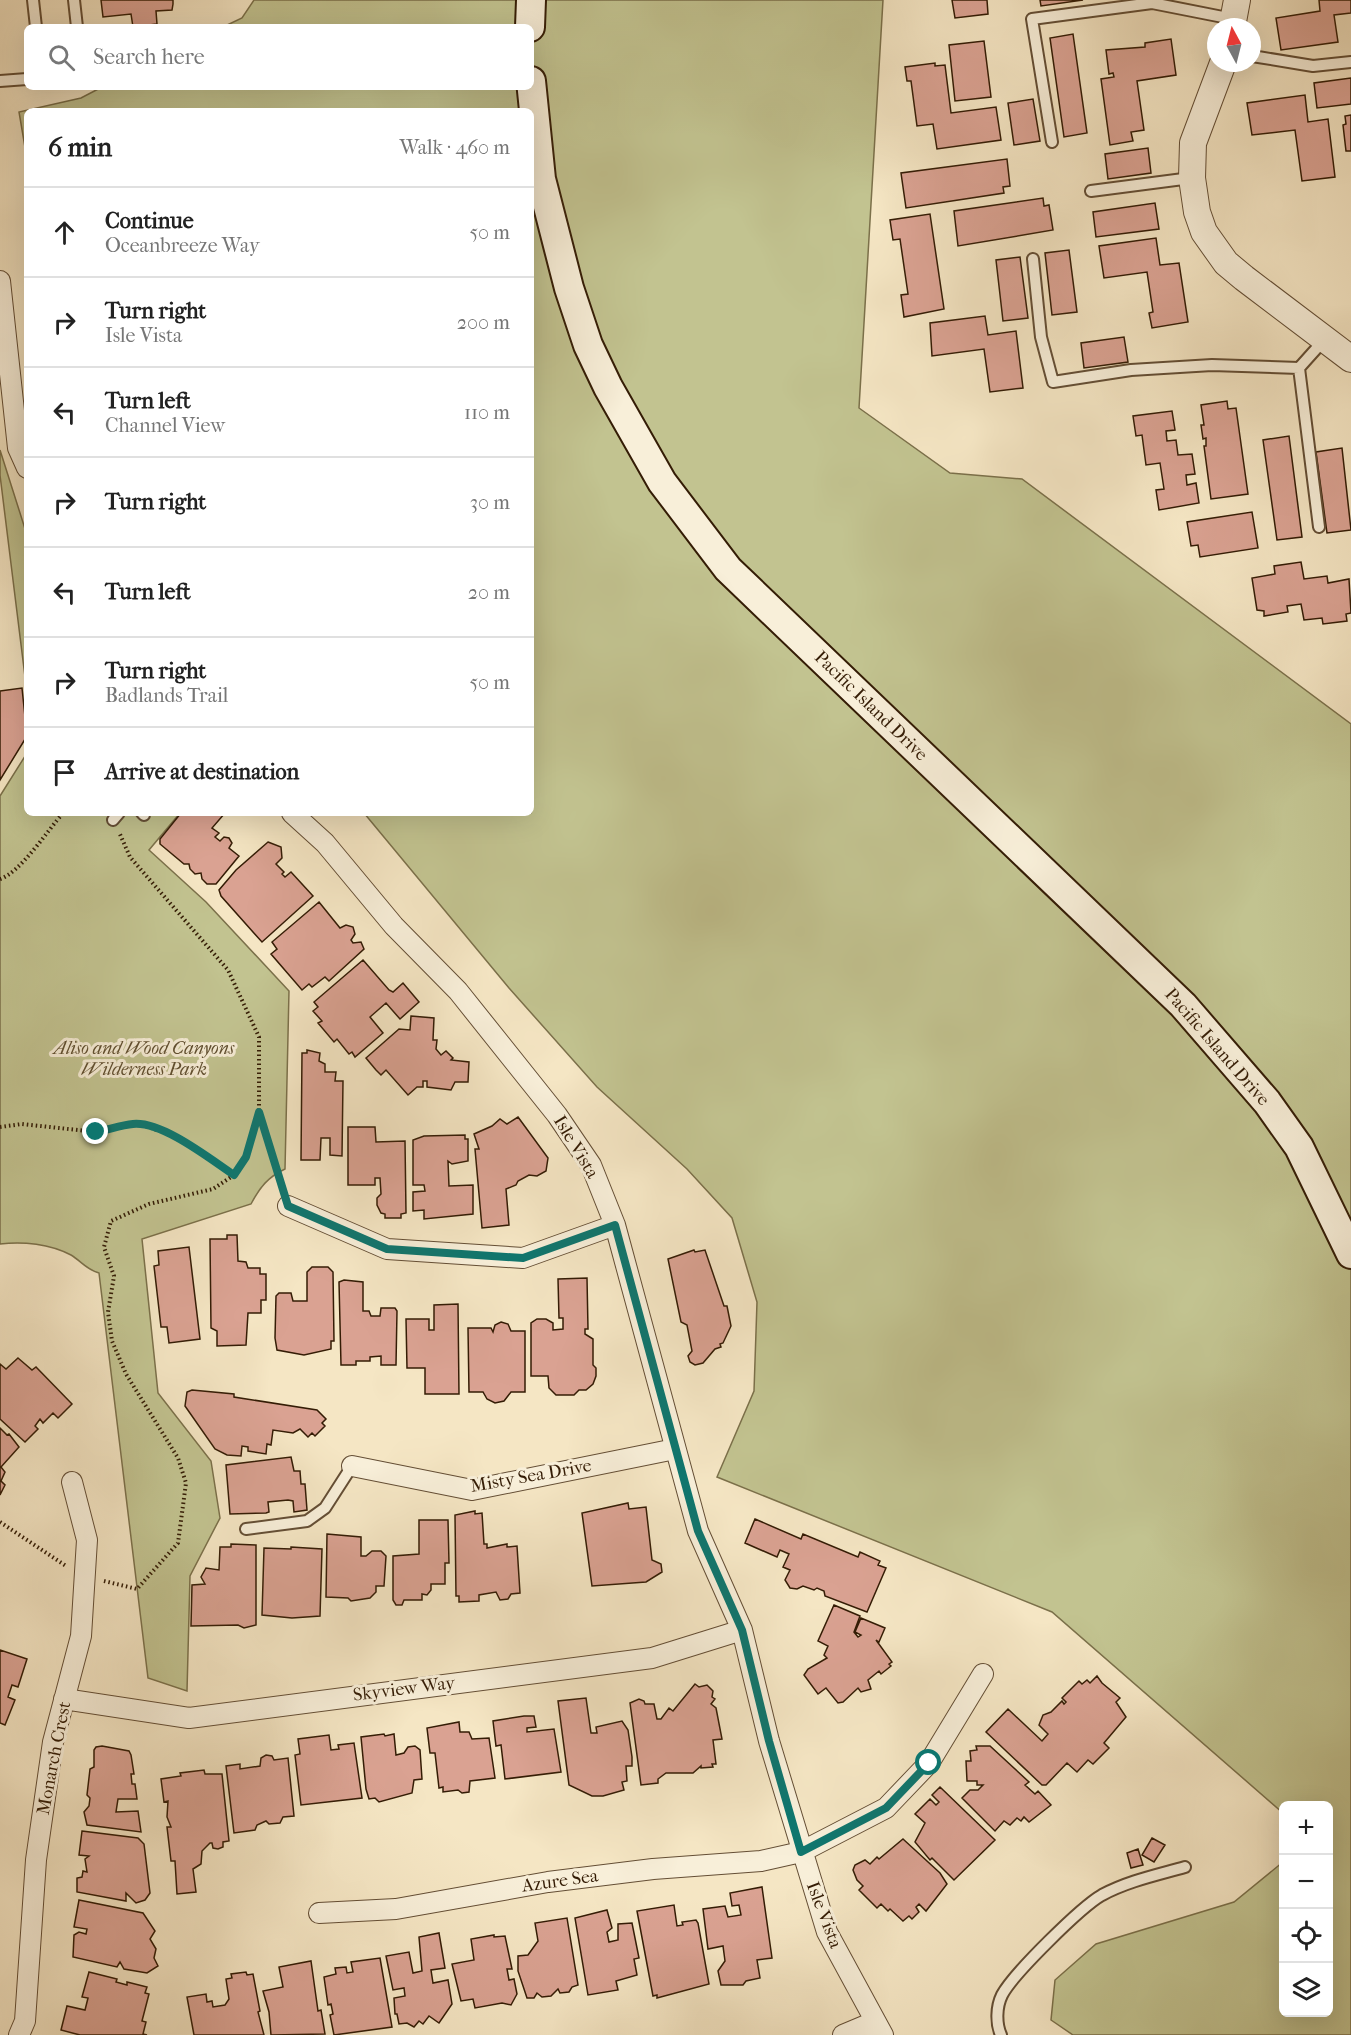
<!DOCTYPE html>
<meta charset="utf-8">
<style>
body{margin:0;font-family:"IM FELL French Canon",serif;background:#f2f2f2;color:#222}
.controls{position:absolute;right:18px;bottom:18px;display:grid;overflow:hidden;border-radius:9px;box-shadow:0 6px 24px #0002}
.controls button{width:54px;height:54px;display:grid;place-items:center;padding:0;border:0;border-bottom:2px solid #e0e0e0;background:#fff;color:#222;font:30px sans-serif}
.compass{position:absolute;left:1207px;top:18px;width:54px;height:54px;border-radius:50%;background:#fff;box-shadow:0 6px 24px #0002;rotate:353deg}
.stop{position:absolute;width:18px;height:18px;margin:-14px;border:4px solid #0f766e;border-radius:50%;background:#fff}
.stop.end{background:#0f766e;border-color:#fff;box-shadow:0 2px 6px #0008}
.list{margin:0;padding:0;list-style:none}
h2{display:flex;justify-content:space-between;align-items:center;height:78px;margin:0;padding:0 24px;font-size:26px}
h2 small{font-size:20px;font-weight:400;color:#767676}
.list li{display:grid;grid-template-columns:39px 1fr auto;gap:18px;align-items:center;box-sizing:border-box;height:90px;padding:0 24px;border-top:2px solid #e0e0e0}
.list b{display:block;font-size:22px;white-space:nowrap}
.list p{margin:0;font-size:20px;white-space:nowrap;color:#767676}
.list em{font-size:20px;font-style:normal;color:#767676}
.icon{flex:none;width:33px;height:33px;fill:none;stroke:currentColor;stroke-width:2;stroke-linecap:round;stroke-linejoin:round}
.map{position:relative;flex:none;width:1351px;height:2035px;overflow:hidden}
.search{position:absolute;background:#fff;box-shadow:0 6px 24px #0002;left:24px;top:24px;width:510px;height:66px;display:flex;align-items:center;gap:15px;box-sizing:border-box;padding:0 21px;border-radius:9px;color:#767676;font-size:22px}
.panel{position:absolute;background:#fff;box-shadow:0 6px 24px #0002;left:24px;top:108px;width:510px;height:708px;border-radius:9px}
.map>svg:first-child{display:block}
</style>
<div class="map">
<svg width="1351" height="2035" viewBox="0 0 1351 2035">
<rect width="100%" height="100%" fill="#f5e6c4"/>
<filter id="stains"><feTurbulence type="fractalNoise" baseFrequency=".00333" numOctaves="4"/><feColorMatrix values="0 0 0 0 .2 0 0 0 0 .09 0 0 0 0 .02 0 0 0 .5 -.17"/></filter>
<radialGradient id="worn" r=".72"><stop offset=".6" stop-color="#630" stop-opacity="0"/><stop offset="1" stop-color="#630" stop-opacity=".3"/></radialGradient>
<path fill="#c2c390" stroke="#7b704a" stroke-width="1.5" d="M254 0H883L859 408 950 473 1022 479 1351 724V2035H1073L1051 2020 1055 1980 1096 1944 1234 1902 1283 1862 1284 2012H1328V1806H1284L1283 1813 1052 1612 717 1477 754 1391 757 1302 732 1218 687 1169 597 1087 509 988 364 813H531V111H27V159L19 112 81 98 102 87H531V27H223L242 18Z
M0 450 27 535V693L0 475Z
M27 753V813H180L149 850 206 902 289 991 285 1169C268 1177 260 1187 251 1204L142 1239 158 1393 211 1461 220 1518 190 1576 187 1691 148 1678 99 1273C87 1270 81 1261 71 1255 50 1244 23 1241 0 1244V796Z"/>
<path fill="#daa292" stroke="#341c05" stroke-width="1.5" d="M101 0H173V4L172 10 156 11 157 24 133 27 131 14 103 17Z
M952 0H987L988 14 955 18Z
M1040 0H1083L1041 6Z
M1319 0H1351V13L1334 15 1338 42 1281 50 1276 18 1320 11Z
M1073 34 1087 133 1064 137 1050 38Z
M1171 39 1176 75 1137 81 1144 130 1131 132 1133 141 1110 145 1101 79 1114 77 1113 73 1109 74 1106 50 1145 47V43Z
M984 41 991 97 955 101 949 45Z
M935 63V66L945 65 951 113 996 107 1001 140 937 149 933 124 917 126 911 81H907L905 67Z
M1351 78V104L1317 108 1314 83Z
M1305 95 1308 122 1328 119 1335 177 1302 181 1295 130 1252 135 1247 103Z
M1033 99 1040 141 1014 145 1008 103Z
M1351 115V151H1346L1343 125 1346 124 1345 116Z
M1148 148 1151 173 1108 179 1105 154Z
M1007 159 1010 186 1003 187 1004 193 906 208 901 173Z
M1043 198 1044 206 1049 205 1053 230 958 246 954 211Z
M1155 203 1159 229 1096 237 1093 212Z
M930 214 944 309 904 317 901 295 908 294 900 239 893 240 890 220Z
M1156 238 1160 265 1179 263 1188 322 1152 328 1149 313 1153 312 1147 272 1104 278 1099 246Z
M1069 250 1077 312 1052 315 1045 253Z
M1020 257 1028 318 1003 321 996 260Z
M985 316 988 335 1016 331 1023 388 990 392 984 349 932 356 930 323Z
M1124 337 1128 362 1084 368 1081 343Z
M1227 401 1228 409 1236 408 1248 494 1211 499 1204 446H1206V438L1203 439 1201 425H1204L1201 405Z
M1172 411 1175 430 1166 431 1167 441 1176 440 1178 455 1192 454 1195 474 1186 475 1187 485 1196 483 1199 503 1159 510 1156 490 1164 489 1160 463 1146 465 1142 435 1136 436 1133 416Z
M1289 436 1302 537 1277 540 1263 440Z
M1342 448 1351 530 1327 533 1316 452Z
M1252 512 1258 548 1200 557 1198 545 1191 546 1187 522Z
M1301 562 1304 579 1327 576 1328 583 1349 579 1351 613 1346 614 1347 621 1323 624 1322 618 1304 620 1301 604 1287 606 1288 612 1264 616V611L1257 610 1252 578 1275 574 1274 566Z
M22 688 27 736 0 780V691Z
M181 813H225L212 828 219 833 215 837 220 841 224 837 229 838 232 843 229 848 239 856 216 884H207L202 879 201 873 195 874 190 869 189 864H184L160 844V839Z
M268 842 281 847 282 858 276 864 284 872 282 874 285 877 291 872 313 896 262 942 221 896 219 890 236 870Z
M319 902 340 928 346 925 353 927 355 934 351 940 353 943 361 942 364 949 329 981 325 977 312 987 309 984 302 990 271 954 277 949 272 942Z
M363 960 389 990 393 992 403 983 419 1002 400 1019 386 1003 370 1017 383 1033 355 1057 352 1052 349 1054 337 1039 334 1042 318 1023 322 1021 313 1011 318 1007 314 1002Z
M411 1016 434 1018 433 1040H437L436 1049 441 1055 446 1051 453 1058 451 1060 469 1062 468 1082H455L451 1090 427 1087V1081H423V1087H417L408 1095 386 1070 381 1075 376 1070 366 1058 399 1029 410 1030Z
M307 1050 320 1053 319 1061 325 1064V1072H336L335 1081H343L342 1156 330 1155V1138H321L320 1160H301L302 1053H307Z
M518 1117 548 1158 546 1171 537 1176 529 1175 518 1181 516 1185 506 1189 509 1225 482 1228 475 1149H479L474 1134 492 1126 500 1119 507 1124Z
M348 1127H375L376 1142 405 1141 406 1213 401 1214V1218H385V1214L381 1213 377 1205V1198L381 1194 380 1178H375V1185H348Z
M465 1135V1139H468V1161L452 1164 448 1161 449 1186 473 1185V1214L424 1219V1210L413 1211V1192L425 1191 424 1185H413V1140L424 1136Z
M227 1235H237L238 1261 246 1262 248 1268H260V1274H266V1300H261V1313H248L246 1345 217 1346V1331L211 1328 210 1239H227Z
M189 1247 200 1339 169 1343 167 1327H161L154 1266 159 1265 158 1251Z
M694 1250 695 1252 705 1250 724 1306H727L731 1326 723 1343 720 1344 721 1347 715 1349 703 1363 695 1365 690 1362 688 1356 692 1351 687 1325 681 1322 668 1259Z
M312 1267H328L333 1272 334 1341H331V1349L304 1355 277 1350 275 1338 276 1296 279 1293H291L293 1301H307V1272Z
M587 1278 588 1329H585V1334L593 1339V1365L596 1368V1376L593 1384 586 1390H579L574 1395H556L549 1388 548 1376H531V1323L537 1319H546L553 1323V1330L563 1329V1318H559L558 1279Z
M344 1280 363 1282V1311H369L371 1316H380L381 1308H395L397 1311 396 1365H381V1356L370 1357V1361H356V1365H341L339 1282Z
M458 1304 459 1394H425V1368H407L406 1319H429V1330H434V1305Z
M501 1322 508 1324 511 1331H525V1392H511L504 1401 495 1403 487 1399 483 1392H469L468 1328H491L493 1332 495 1325Z
M18 1358 32 1370 36 1367 72 1404 58 1418 53 1413 43 1423 40 1419 35 1426 38 1429 25 1442 0 1419V1364L6 1369Z
M192 1390 234 1394V1397L317 1410 326 1419 322 1423 325 1426 315 1436 312 1433 308 1437 300 1429 293 1433 273 1430 271 1445 267 1444 266 1454 248 1451V1447L242 1446 241 1456 227 1455 215 1449 185 1406 187 1392Z
M0 1428 7 1435 9 1434 19 1447 1 1467 5 1472 1 1481 5 1485 0 1495Z
M291 1457 294 1471H300L301 1484H305L307 1510 294 1512 293 1501 288 1500 268 1502 269 1512 266 1513 230 1514 226 1465Z
M628 1503 629 1509 646 1507 652 1560 661 1564 662 1572 646 1582 592 1586 582 1513Z
M475 1511V1514L482 1513 484 1544H487V1548L507 1544V1547L517 1546 520 1593 511 1594 508 1599 500 1600 496 1592 479 1595V1601L459 1602V1596H456L455 1515Z
M755 1519 801 1539 803 1534 858 1557 860 1552 880 1561 878 1565 886 1568 867 1612 825 1596 824 1591 817 1588 814 1590 803 1586 797 1589 790 1588 785 1580 790 1570 783 1567 789 1554 780 1550 777 1557 745 1543Z
M419 1520H448L449 1563H445V1584H431V1590L427 1595 422 1594V1600H404L402 1605H396L393 1600V1556L419 1554Z
M327 1534 361 1537V1556H366L372 1551H381L386 1556 384 1586H376V1592L370 1598 351 1601 348 1598 326 1597Z
M231 1544 256 1545V1625L244 1628 238 1625 191 1626 192 1585 205 1584 201 1577 206 1568 219 1570 220 1547H231Z
M291 1547 322 1549 320 1616 292 1618 262 1615 264 1548 291 1549Z
M834 1605 860 1616 854 1632 858 1637 861 1635 855 1632 861 1618 885 1628 879 1642 876 1640 892 1662 889 1664 891 1666 881 1674 879 1671 868 1680 871 1689 861 1692 858 1688 843 1702 838 1703 826 1688 818 1694 804 1675 808 1669 827 1658 824 1655 828 1646 818 1641Z
M0 1650 27 1659 18 1687 12 1685 8 1697 15 1700 5 1725 0 1723Z
M1097 1676 1102 1683 1120 1698 1116 1702 1126 1717 1104 1743 1109 1748 1093 1764 1088 1760 1077 1772 1067 1763 1046 1785H1042L986 1732 1008 1709 1042 1741 1048 1734 1039 1725 1043 1715 1051 1712 1062 1701 1064 1704 1066 1702 1062 1698 1079 1681 1082 1684 1087 1680 1090 1683Z
M695 1684 699 1687 707 1685 713 1691 712 1697 715 1699 711 1704 716 1708 722 1739 713 1740 716 1764H712L713 1767 701 1768V1766L693 1773H666L658 1779V1783L641 1785 630 1703 639 1699 644 1701 645 1704H654L657 1719H661L669 1708 673 1711Z
M586 1698 591 1733H597L596 1727 622 1721 628 1730 632 1757V1766H626L627 1781 622 1782 624 1790 603 1796H592L569 1785 558 1701Z
M524 1716H534L536 1727 527 1728V1732L554 1729 561 1772 505 1779 501 1745 496 1746 493 1721Z
M459 1722 460 1732H469L472 1739 489 1738 495 1778 470 1781 469 1792 462 1793 458 1790 443 1792V1787L439 1788 435 1753H430L427 1728Z
M384 1734 385 1736 394 1734 396 1755 404 1753 408 1747 415 1746 420 1750 422 1779 414 1780 412 1793 379 1802 375 1798 369 1799 366 1789 361 1737Z
M329 1735 331 1750 339 1749 338 1745 354 1743 362 1798 301 1805 295 1755 300 1754 298 1739Z
M102 1746 129 1751 131 1755 134 1774H131L132 1784H135L137 1799H118L116 1812 138 1811 141 1832 87 1825 84 1812 89 1806 90 1798 87 1795 90 1769 94 1767V1750L96 1747Z
M976 1746H990L1029 1782 1025 1785 1035 1794 1038 1791 1051 1805 1029 1822 1024 1817 1021 1821 1017 1818 1010 1825 1004 1821 995 1831 962 1798 970 1790H978L983 1785H977V1781H967L966 1761H971L970 1751 977 1750Z
M266 1755 272 1756 274 1760 288 1758 294 1816 283 1817 280 1823 269 1824 266 1821 257 1825 255 1830 234 1833 226 1766 240 1764V1769L260 1766 261 1758Z
M204 1770 205 1774H222L229 1841 223 1842V1847L218 1849 213 1848 212 1843H210L202 1851 201 1864 193 1869 196 1892 177 1894 175 1861H171L167 1827H171L167 1817 168 1801 164 1802 161 1779 181 1776 180 1773Z
M940 1787 995 1840 954 1880 932 1858 930 1860 915 1842 925 1823 915 1814 930 1799 936 1805 939 1802 932 1795Z
M82 1831 138 1838 144 1844 150 1893 145 1900 136 1903 126 1893V1901L77 1892V1878L82 1877 83 1871 87 1872 85 1859 89 1856 79 1855Z
M1152 1838 1165 1845 1154 1862 1142 1855Z
M903 1839 940 1873 947 1884 926 1911 919 1904 916 1907 919 1912 912 1919 909 1916 903 1921 890 1909 888 1911 881 1904 877 1908 859 1890 863 1886 857 1880 853 1870 855 1865 865 1860 870 1864 877 1857 879 1859Z
M1138 1849 1143 1865 1131 1868 1127 1853Z
M762 1887 772 1958 757 1960 760 1978 746 1981 743 1985H721L718 1971 725 1961 723 1946 708 1949 703 1909 725 1906 728 1917 741 1915 739 1905 732 1906 730 1893Z
M79 1900 143 1913 155 1931 150 1939 156 1949 154 1958 158 1966 147 1973 124 1969 120 1962 117 1967 73 1957 74 1935 79 1932 86 1934 87 1929 74 1927Z
M674 1905 677 1926 683 1925 682 1922 696 1920 698 1923 709 1984 657 1998V1995L653 1996 637 1911Z
M607 1910 612 1928 607 1932 609 1942 618 1940V1924L632 1923 639 1958 634 1959 637 1975 616 1981 618 1990 588 1995 575 1918Z
M567 1918 578 1985 572 1987 569 1992 560 1993 558 1989 551 1996 542 1997 537 1993 534 1998H527L518 1971V1956L528 1955 538 1941 535 1923Z
M439 1933 445 1968 431 1970 433 1983 448 1980 452 2004 439 2023 429 2016 423 2024 419 2021 414 2027 407 2023 399 2024 397 2014H395L394 1998 405 1996 404 1988 393 1990 386 1956 409 1952 413 1973 422 1971 419 1937Z
M494 1935V1937L505 1936 512 1969H507L509 1980 514 1979 517 1994 511 2005 502 2003 475 2008 473 1999 461 2001 452 1964 474 1960 471 1939Z
M380 1958 392 2027 334 2035 330 2015 333 2014 331 2004 328 2005 324 1977 336 1974 335 1968 346 1967 347 1973 353 1972 351 1962Z
M311 1961 318 2011 321 2010 325 2034 271 2035 269 2012 263 1991 283 1987 279 1967Z
M89 1972 117 1979 116 1982 127 1985V1982L147 1987 145 1993 149 1994 142 2021 146 2022 143 2034 147 2035H80L61 2030 67 2006 85 2010 88 1998 82 1997Z
M246 1972 247 1975 253 1974 260 2011 258 2012 264 2035H194L187 1997 206 1994 207 2002 212 2001 213 2007 225 2005 229 1999 226 1979 232 1978 231 1974Z"/>
<g fill="none" stroke-linecap="round" stroke-linejoin="round">
<defs>
<path id="service" d="M33 0 36 27
M74 0 77 27
M1252 56 1313 66 1351 62
M0 81 27 79
M1052 142 1032 19 1152 3 1233 19
M1091 191 1191 178
M1033 259 1041 337 1053 382 1131 370 1212 365 1299 368 1325 339
M1299 368 1319 527
M142 813 144 815
M113 820 119 813
M246 1529 307 1521 325 1508 352 1466
M1001 2035C996 2024 996 2007 1002 1995 1013 1974 1081 1907 1102 1895 1128 1881 1157 1875 1185 1867"/>
<path id="minor" d="M0 281 18 448 27 468
M292 813 325 843 394 926 458 991 557 1115 591 1165 615 1225 698 1531 742 1630 769 1741 827 1932 883 2035
M288 1206 387 1249 523 1258 615 1225
M352 1466 472 1490 675 1449
M64 1699 189 1718 652 1658 742 1630
M319 1913 396 1909 548 1882 653 1869 761 1861 801 1852 886 1808 929 1763 983 1674
M19 2035 25 2021 36 1860 53 1742 81 1636 87 1540 72 1482
M843 2035 874 2022"/>
<path id="tertiary" d="M1232 27 1237 0
M1223 63 1193 143 1192 178 1197 212 1204 232 1226 263 1244 278 1351 359"/>
<path id="secondary" d="M530 27 531 0
M531 81 541 179 569 288 588 345 608 387 662 482 728 569 1183 1005 1267 1102 1299 1147 1351 1254"/>
</defs>
<use href="#service" stroke="#644e35" stroke-width="14"/>
<use href="#minor" stroke="#644e35" stroke-width="22"/>
<use href="#tertiary" stroke="#644e35" stroke-width="28"/>
<use href="#secondary" stroke="#341c05" stroke-width="32"/>
<path stroke="#341c05" stroke-width="4" stroke-dasharray="1.5 3" stroke-linecap="butt" d="M0 879C20 873 48 830 63 813
M260 1112 283 1188
M0 1127 22 1124 96 1132 135 1123 173 1135 234 1175
M0 1522 66 1566
M104 1581 137 1589 178 1543 186 1483 178 1458 126 1374 112 1341 108 1312 114 1276 104 1247 111 1221 149 1204 213 1189 234 1175 246 1157 259 1111V1037L228 970 130 857 119 832"/>
<use href="#service" stroke="#f8efd9" stroke-width="10"/>
<use href="#minor" stroke="#f8efd9" stroke-width="20"/>
<use href="#tertiary" stroke="#f8efd9" stroke-width="26"/>
<use href="#secondary" stroke="#f8efd9" stroke-width="28"/>
</g>
<g fill="none" stroke-linecap="round" stroke-linejoin="round">
<path stroke="#0f766e" stroke-width="8" d="M96 1132C108 1130 121 1125 133 1124 162 1121 210 1159 234 1175L246 1157 259 1112 288 1206 387 1249 523 1258 615 1225 698 1531 742 1630 769 1741 801 1852 886 1808 929 1763"/>
</g>
<g text-anchor="middle" dominant-baseline="central" stroke-width="6" stroke-linejoin="round" paint-order="stroke">
<g font-size="18" fill="#341c05" stroke="#f8efd9">
<text transform="translate(871 706) rotate(44)">Pacific Island Drive</text>
<text transform="translate(1217 1047) rotate(49)">Pacific Island Drive</text>
<text transform="translate(576 1147) rotate(59)">Isle Vista</text>
<text transform="translate(531 1476) rotate(-10)">Misty Sea Drive</text>
<text transform="translate(404 1689) rotate(-7)">Skyview Way</text>
<text transform="translate(54 1758) rotate(-79)">Monarch Crest</text>
<text transform="translate(560 1881) rotate(-8)">Azure Sea</text>
<text transform="translate(824 1915) rotate(69)">Isle Vista</text>
</g>
<g font-size="18" font-style="italic" fill="#5f4e2f" stroke="#f8efd9">
<text x="144" y="1048">Aliso and Wood Canyons<tspan x="144" dy="21">Wilderness Park</tspan></text>
</g>
</g>
<rect width="100%" height="100%" filter="url(#stains)"/>
<rect width="100%" height="100%" fill="url(#worn)"/>
</svg>
<div class="controls">
<button>+</button>
<button>−</button>
<button><svg class="icon" aria-label="locate" viewBox="0 0 24 24"><circle cx="12" cy="12" r="6"/><path d="M12 2v4M12 18v4M2 12h4M18 12h4"/></svg></button>
<button><svg class="icon" aria-label="layers" viewBox="0 0 24 24"><path d="M12 4l9 5-9 5-9-5zM3 14l9 5 9-5"/></svg></button>
</div>
<svg class="compass" viewBox="-18 -18 36 36"><path d="M0-13l5 13h-10z" fill="#e53935"/><path d="M0 13l5-13h-10z" fill="#767676"/></svg>
<div class="stop" style="left:929px;top:1763px"></div>
<div class="stop end" style="left:96px;top:1132px"></div>
<div class="search"><svg class="icon" aria-label="search" viewBox="0 0 24 24"><circle cx="10" cy="10" r="6"/><path d="M15 15l6 6"/></svg>Search here</div>
<section class="panel">
<h2>6 min<small>Walk · 460 m</small></h2>
<ul class="list">
<li><svg class="icon" aria-label="ahead" viewBox="0 0 24 24"><path d="M12 20V5M6 11l6-6 6 6"/></svg><div><b>Continue</b><p>Oceanbreeze Way</p></div><em>50 m</em></li>
<li><svg class="icon" aria-label="right" viewBox="0 0 24 24"><path d="M7 20v-9h11M14 6l5 5-5 5"/></svg><div><b>Turn right</b><p>Isle Vista</p></div><em>200 m</em></li>
<li><svg class="icon" aria-label="left" viewBox="0 0 24 24"><path d="M17 20v-9H6M10 6l-5 5 5 5"/></svg><div><b>Turn left</b><p>Channel View</p></div><em>110 m</em></li>
<li><svg class="icon" aria-label="right" viewBox="0 0 24 24"><path d="M7 20v-9h11M14 6l5 5-5 5"/></svg><div><b>Turn right</b></div><em>30 m</em></li>
<li><svg class="icon" aria-label="left" viewBox="0 0 24 24"><path d="M17 20v-9H6M10 6l-5 5 5 5"/></svg><div><b>Turn left</b></div><em>20 m</em></li>
<li><svg class="icon" aria-label="right" viewBox="0 0 24 24"><path d="M7 20v-9h11M14 6l5 5-5 5"/></svg><div><b>Turn right</b><p>Badlands Trail</p></div><em>50 m</em></li>
<li><svg class="icon" aria-label="arrive" viewBox="0 0 24 24"><path d="M6 21V4h12l-3 4 3 4H6"/></svg><div><b>Arrive at destination</b></div></li>
</ul>
</section>
</div>
